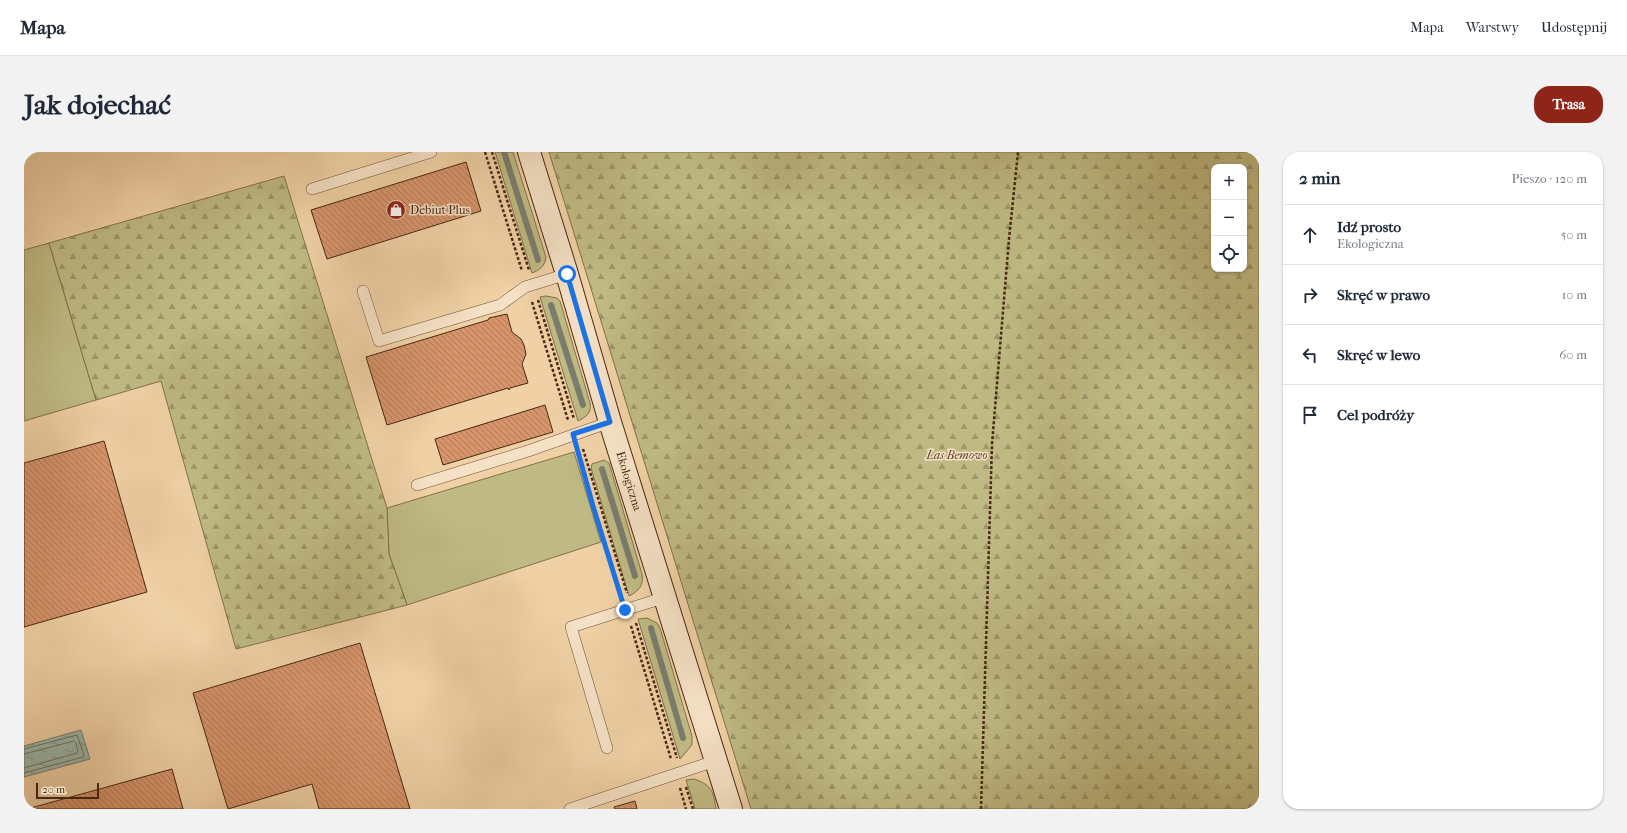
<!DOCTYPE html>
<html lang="pl">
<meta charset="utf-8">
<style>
body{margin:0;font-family:"IM FELL French Canon",serif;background:#f2f2f3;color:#1f2937}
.controls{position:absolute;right:12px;top:12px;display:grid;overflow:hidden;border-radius:8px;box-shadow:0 1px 3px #0004}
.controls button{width:36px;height:36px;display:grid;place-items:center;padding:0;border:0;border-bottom:1px solid #e0e1e3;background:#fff;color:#1f2937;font:20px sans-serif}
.scale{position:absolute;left:12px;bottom:10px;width:63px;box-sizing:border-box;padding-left:4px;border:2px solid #492712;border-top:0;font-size:11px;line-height:14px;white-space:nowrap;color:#492712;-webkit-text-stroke:3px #f5e1c5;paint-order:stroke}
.stop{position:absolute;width:12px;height:12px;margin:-9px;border:3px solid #1a73e8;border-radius:50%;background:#fff}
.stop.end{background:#1a73e8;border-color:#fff;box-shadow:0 1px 4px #0008}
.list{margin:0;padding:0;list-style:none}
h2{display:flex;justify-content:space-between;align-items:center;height:52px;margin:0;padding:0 16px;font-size:17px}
h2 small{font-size:13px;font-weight:400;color:#747a83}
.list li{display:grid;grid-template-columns:26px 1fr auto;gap:12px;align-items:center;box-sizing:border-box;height:60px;padding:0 16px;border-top:1px solid #e0e1e3}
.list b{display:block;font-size:15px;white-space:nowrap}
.list p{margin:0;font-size:13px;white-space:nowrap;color:#747a83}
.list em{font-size:13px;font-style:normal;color:#747a83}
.icon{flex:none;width:22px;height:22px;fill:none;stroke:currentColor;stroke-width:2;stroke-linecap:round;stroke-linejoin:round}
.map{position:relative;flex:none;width:1235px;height:657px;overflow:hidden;border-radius:16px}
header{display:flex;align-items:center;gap:24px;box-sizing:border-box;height:56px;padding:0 20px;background:#fff;border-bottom:1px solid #e0e1e3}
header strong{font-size:19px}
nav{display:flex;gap:22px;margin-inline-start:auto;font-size:14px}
.intro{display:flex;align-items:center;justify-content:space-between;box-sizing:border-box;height:96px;padding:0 24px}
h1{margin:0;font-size:28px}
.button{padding:10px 18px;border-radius:16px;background:#8f2418;color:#fff;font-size:14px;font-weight:700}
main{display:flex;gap:24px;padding:0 24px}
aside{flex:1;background:#fff;border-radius:16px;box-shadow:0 1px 3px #0004}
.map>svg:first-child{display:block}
</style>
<header>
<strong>Mapa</strong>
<nav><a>Mapa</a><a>Warstwy</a><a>Udostępnij</a></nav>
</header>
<div class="intro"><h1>Jak dojechać</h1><a class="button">Trasa</a></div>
<main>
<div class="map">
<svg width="1235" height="657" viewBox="0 0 1235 657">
<defs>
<pattern id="forest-firs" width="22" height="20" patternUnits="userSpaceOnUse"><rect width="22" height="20" fill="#bfba83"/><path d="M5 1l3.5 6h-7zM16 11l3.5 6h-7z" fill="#9d976a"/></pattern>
<pattern id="water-ripples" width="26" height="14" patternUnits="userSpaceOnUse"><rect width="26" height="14" fill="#9ab7ab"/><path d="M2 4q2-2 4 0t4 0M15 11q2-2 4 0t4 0" fill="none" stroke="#80958a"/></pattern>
<pattern id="building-back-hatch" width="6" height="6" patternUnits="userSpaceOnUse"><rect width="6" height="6" fill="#d7946b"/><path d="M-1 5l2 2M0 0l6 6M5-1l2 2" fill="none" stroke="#b07957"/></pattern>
</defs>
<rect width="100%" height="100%" fill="#f0d1a6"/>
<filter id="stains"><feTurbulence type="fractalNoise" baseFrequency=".005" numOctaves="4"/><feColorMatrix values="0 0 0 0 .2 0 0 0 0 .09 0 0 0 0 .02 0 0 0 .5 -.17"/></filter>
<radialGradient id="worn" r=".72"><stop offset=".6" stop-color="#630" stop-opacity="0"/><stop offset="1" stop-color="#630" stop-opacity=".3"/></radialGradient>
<path fill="#bfba83" stroke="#84704a" d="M471 0H489L522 105C521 114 516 118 508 121Z
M25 91 72 248 0 269V98Z
M522 144 533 146 536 149 566 251C568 261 562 265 554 269L516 145Z
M550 300 577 390 383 453 365 402 363 356Z
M580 308 585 311 618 422C620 433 615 439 605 444L567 316 568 312Z
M623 466 633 471 636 476 668 584V593L656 607 614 467Z
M670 627C688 633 689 639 692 657H671L662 628Z"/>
<path fill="url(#forest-firs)" stroke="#84704a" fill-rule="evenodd" d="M525 0H1235V657H727ZM1190 15H1220V117H1190Z
M260 24 363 356 365 402 383 453 212 497 137 229 72 248 25 91Z"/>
<path fill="url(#water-ripples)" stroke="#7a7d6e" d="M57 578 66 607 0 625V594Z"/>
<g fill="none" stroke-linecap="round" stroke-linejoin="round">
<path stroke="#726f5e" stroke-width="1" d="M0 597 53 583 60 603 59 605 0 621
M0 602 50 589 52 591 54 599 53 601 0 616"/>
<path stroke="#7a7d6e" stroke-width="6" d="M480 0 514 108
M527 153 559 253
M578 317 611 424
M627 476 659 586"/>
</g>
<path fill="url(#building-back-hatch)" stroke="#492712" d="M442 10 457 59 303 107 287 58Z
M483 162 488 180 497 187 500 193 502 202 498 212 504 231 486 236 485 238 484 236 363 273 342 205 464 168 465 166Z
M521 253 529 280 419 313 411 287Z
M80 289 123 440 0 475V311Z
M336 491 386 657H295L288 632 204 657 169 541Z
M148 617 159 657H3Z
M611 649 613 657H591L590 655Z"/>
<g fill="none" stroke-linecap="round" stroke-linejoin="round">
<defs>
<path id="lane" d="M288 37 407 0
M339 139 355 189 476 153 501 135 543 122
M393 333 504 299 586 270
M583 596 547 475 642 445
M546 657 691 609"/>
<path id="secondary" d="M505 0 543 122 586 270 707 657"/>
</defs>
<use href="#lane" stroke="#735237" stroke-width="12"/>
<use href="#secondary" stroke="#492712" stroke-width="24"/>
<path stroke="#492712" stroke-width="2.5" stroke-dasharray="3 2" stroke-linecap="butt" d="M461 0 498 119
M468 0 505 118
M514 148 550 267
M508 150 544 268
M559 297 603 441
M553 298 569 354 597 442
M612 471 653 606
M607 474 647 607
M662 635 669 657
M656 636 662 657
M957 657 968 292 985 87 994 0"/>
<use href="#lane" stroke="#f5e1c5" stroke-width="11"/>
<use href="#secondary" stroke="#f5e1c5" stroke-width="22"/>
</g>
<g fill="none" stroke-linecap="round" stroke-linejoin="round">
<path stroke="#1a73e8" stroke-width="5" d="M543 122 586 270 549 282 569 354 601 458"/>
</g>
<defs>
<symbol id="shop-disc" viewBox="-11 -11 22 22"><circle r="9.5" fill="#8f2418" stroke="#f5e1c5"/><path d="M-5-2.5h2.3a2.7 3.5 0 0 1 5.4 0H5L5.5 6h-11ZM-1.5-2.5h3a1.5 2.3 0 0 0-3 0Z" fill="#fff"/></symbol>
</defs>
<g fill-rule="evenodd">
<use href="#shop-disc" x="361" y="47" width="22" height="22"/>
</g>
<g text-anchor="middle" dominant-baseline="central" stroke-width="3" stroke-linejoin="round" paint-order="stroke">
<g font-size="12" fill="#492712" stroke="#f5e1c5" text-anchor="start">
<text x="386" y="58">Debiut Plus</text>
</g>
<g font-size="12" font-style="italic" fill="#614429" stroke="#f5e1c5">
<text x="933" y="303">Las Bemowo</text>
</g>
<g font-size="12" fill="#492712" stroke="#f5e1c5">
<text transform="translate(605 329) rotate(73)">Ekologiczna</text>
</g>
</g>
<rect width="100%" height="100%" filter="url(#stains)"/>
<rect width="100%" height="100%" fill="url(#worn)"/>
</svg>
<div class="controls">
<button>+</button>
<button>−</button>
<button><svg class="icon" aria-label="locate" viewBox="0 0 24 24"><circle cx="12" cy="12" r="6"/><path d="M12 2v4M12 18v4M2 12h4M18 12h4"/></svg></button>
</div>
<div class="scale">20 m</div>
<div class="stop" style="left:543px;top:122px"></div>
<div class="stop end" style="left:601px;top:458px"></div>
</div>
<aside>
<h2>2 min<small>Pieszo · 120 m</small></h2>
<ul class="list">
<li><svg class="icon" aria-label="ahead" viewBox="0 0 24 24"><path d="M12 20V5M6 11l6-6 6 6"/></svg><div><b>Idź prosto</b><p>Ekologiczna</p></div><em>50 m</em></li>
<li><svg class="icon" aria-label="right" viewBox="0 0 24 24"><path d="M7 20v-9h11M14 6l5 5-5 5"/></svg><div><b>Skręć w prawo</b></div><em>10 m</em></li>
<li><svg class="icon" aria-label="left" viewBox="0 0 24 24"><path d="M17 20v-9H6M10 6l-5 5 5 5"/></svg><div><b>Skręć w lewo</b></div><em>60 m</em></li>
<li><svg class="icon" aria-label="arrive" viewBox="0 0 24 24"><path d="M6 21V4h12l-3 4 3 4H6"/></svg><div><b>Cel podróży</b></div></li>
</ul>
</aside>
</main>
